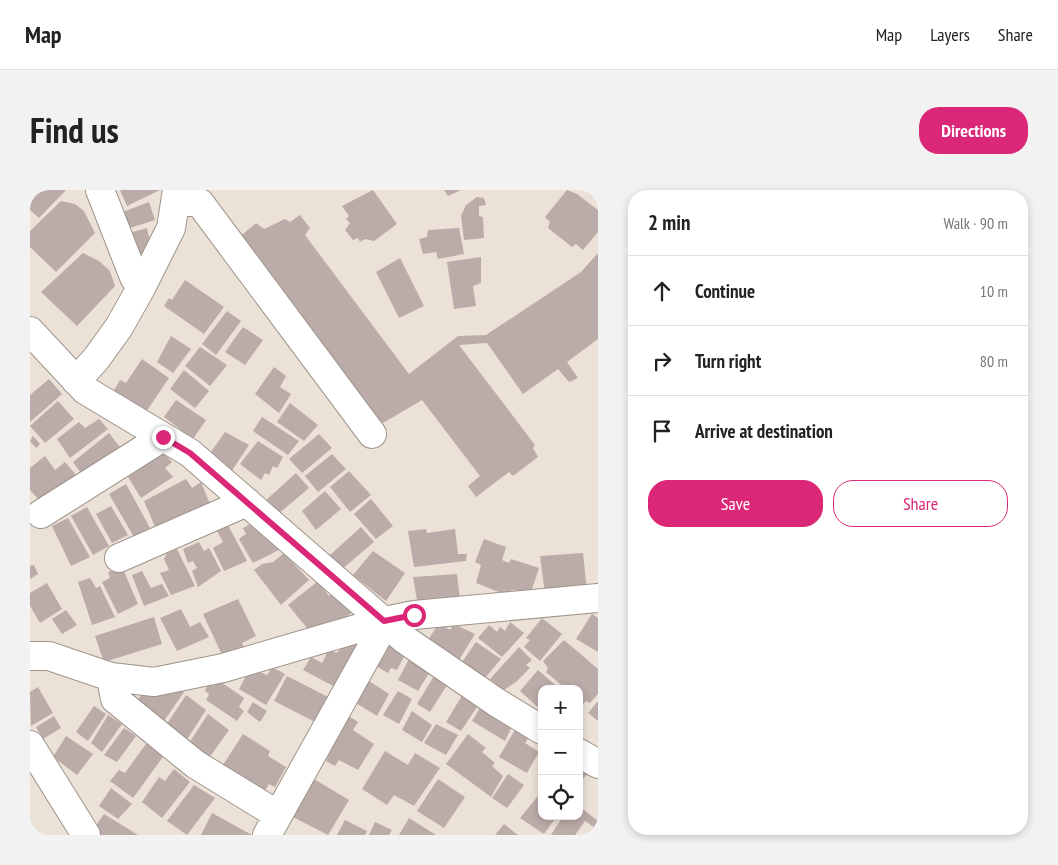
<!DOCTYPE html>
<meta charset="utf-8">
<style>
body{margin:0;font-family:"PT Sans Narrow",sans-serif;background:#f2f2f2;color:#222}
.controls{position:absolute;right:15px;bottom:15px;display:grid;overflow:hidden;border-radius:10px;box-shadow:0 2px 8px #0003}
.controls button{width:45px;height:45px;display:grid;place-items:center;padding:0;border:0;border-bottom:1px solid #e0e0e0;background:#fff;color:#222;font:25px sans-serif}
.stop{position:absolute;width:15px;height:15px;margin:-11px;border:4px solid #db2777;border-radius:50%;background:#fff}
.stop.end{background:#db2777;border-color:#fff;box-shadow:0 1px 5px #0008}
.list{margin:0;padding:0;list-style:none}
h2{display:flex;justify-content:space-between;align-items:center;height:65px;margin:0;padding:0 20px;font-size:21px}
h2 small{font-size:16px;font-weight:400;color:#767676}
.list li{display:grid;grid-template-columns:32px 1fr auto;gap:15px;align-items:center;box-sizing:border-box;height:70px;padding:0 20px;border-top:1px solid #e0e0e0}
.list b{display:block;font-size:19px;white-space:nowrap}
.list em{font-size:16px;font-style:normal;color:#767676}
.actions{display:flex;gap:10px;padding:15px 20px}
.actions a{flex:1;padding:11px 0;border:1px solid #db2777;border-radius:20px;text-align:center;font-size:18px;color:#db2777}
.actions .main{background:#db2777;color:#fff}
.icon{flex:none;width:28px;height:28px;fill:none;stroke:currentColor;stroke-width:2;stroke-linecap:round;stroke-linejoin:round}
.map{position:relative;flex:none;width:568px;height:645px;overflow:hidden;border-radius:20px}
header{display:flex;align-items:center;gap:30px;box-sizing:border-box;height:70px;padding:0 25px;background:#fff;border-bottom:1px solid #e0e0e0}
header strong{font-size:24px}
nav{display:flex;gap:28px;margin-inline-start:auto;font-size:18px}
.intro{display:flex;align-items:center;justify-content:space-between;box-sizing:border-box;height:120px;padding:0 30px}
h1{margin:0;font-size:35px}
.button{padding:12px 22px;border-radius:20px;background:#db2777;color:#fff;font-size:18px;font-weight:700}
main{display:flex;gap:30px;padding:0 30px}
aside{flex:1;background:#fff;border-radius:20px;box-shadow:0 2px 8px #0003}
.map>svg:first-child{display:block}
</style>
<header>
<strong>Map</strong>
<nav><a>Map</a><a>Layers</a><a>Share</a></nav>
</header>
<div class="intro"><h1>Find us</h1><a class="button">Directions</a></div>
<main>
<div class="map">
<svg width="568" height="645" viewBox="0 0 568 645">
<rect width="100%" height="100%" fill="#ece1d6"/>
<path fill="#bbaba9" d="M0 0H36L9 28 0 20Z
M90 0H130L97 16Z
M343 0 367 34 344 51 335 49 330 52 328 48 323 50 315 40 320 33 316 29 319 26 312 16Z
M414 0H431L418 6Z
M537 0 547 4 568 20V42L553 60 546 54 542 57 518 38 520 32 515 27Z
M447 7 454 8 456 15 449 16V26L453 27 454 48 434 50 431 26 436 15Z
M31 11 45 14 54 21 65 43 26 82 0 57V41Z
M119 12 125 30 100 38 93 22Z
M270 25 280 38 275 45 379 184 428 146 456 145 551 82 568 63V149L537 172 548 188 539 192 528 179 493 204 457 153 429 155 505 255 503 258 508 267 483 286 479 282 446 307 438 296 450 286 392 210 353 233 347 229 206 50 226 33 234 39 255 29 260 32Z
M117 38 120 52 112 63H103L99 43Z
M429 38 434 64 408 69 406 62 393 64 389 49 397 47 398 40Z
M53 63 69 71 80 81 85 96 47 136 11 102Z
M451 67V93L443 96 446 116 424 119 417 72Z
M370 68 394 116 369 128 346 82Z
M155 90 194 117 174 144 134 116 139 108 142 110Z
M197 121 211 131 186 165 172 154Z
M213 137 233 150 215 175 195 162Z
M141 146 161 159 143 183 127 172Z
M170 157 197 175 180 196 155 176Z
M112 169 139 188 116 222 83 202 90 190 96 193Z
M244 177 256 186 250 197 261 204 249 223 225 204Z
M154 180 179 201 165 218 140 199Z
M19 189 32 204 0 232V205Z
M146 210 176 230 163 249 134 227Z
M28 211 44 229 15 253 0 236Z
M260 213 288 235 274 251 247 232Z
M232 227 269 251 258 265 223 241Z
M69 229 78 239 40 268 27 249 49 232 55 238Z
M195 242 219 255 201 282 178 266Z
M79 243 93 261 54 287 43 272Z
M289 244 302 258 272 283 259 269Z
M3 246 10 254 6 258 0 251Z
M228 251 253 267 247 278 243 276 239 285 235 283 231 290 210 274Z
M134 263 142 272 135 278 143 287 111 308 98 287Z
M302 264 316 279 288 302 275 286Z
M15 266 25 280 35 272 47 286 10 311 0 300V278Z
M319 281 341 305 320 322 300 297Z
M266 283 279 298 247 325 235 311Z
M156 289 162 298 171 292 180 314 126 339 114 311Z
M96 294 120 338 104 347 79 304Z
M295 301 311 319 286 340 272 321Z
M341 309 363 336 346 349 324 324Z
M81 316 98 345 82 353 66 324Z
M57 317 79 356 63 365 41 326Z
M38 328 60 367 41 376 22 336Z
M224 332 251 359 223 373 209 349 216 344 213 338Z
M198 335 217 371 194 381 183 358 193 352 187 341Z
M331 337 344 352 311 380 299 366Z
M396 339 397 343 425 339 428 364H437L436 371 384 377 378 341Z
M454 349 476 357 472 370 479 373 481 369 509 378 501 402 481 400 479 406 446 393 451 375 445 372Z
M169 352 174 361 179 358 191 381 168 397 162 381 167 378 163 371 158 373 153 359Z
M147 359 165 396 141 405 130 383 139 380 134 369 137 363Z
M343 361 375 383 356 411 323 385Z
M254 363 279 390 251 415 224 380 232 374 243 372Z
M553 363 557 401 515 404 510 366Z
M4 375 8 384 0 389V376Z
M92 377 108 414 88 424 72 392 80 388 78 382Z
M112 381 121 398 132 394 139 406 114 416 102 385Z
M427 384 430 410 388 416 383 387Z
M60 388 66 398 70 396 85 427 62 435 48 392Z
M288 391 299 406 304 403 323 422 302 436 299 432 282 444 258 415Z
M17 393 32 419 10 433 0 416V403Z
M208 409 226 446 212 453 214 457 192 465 173 424Z
M151 419 160 437 170 432 179 447 147 461 130 428Z
M36 420 47 435 32 444 22 429Z
M562 424 568 428V462L546 449Z
M124 427 132 454 74 472 65 446Z
M512 428 532 444 510 471 494 457 500 450 496 448Z
M480 432 494 443 472 467 448 448 459 435 467 442 470 437 475 441Z
M409 433 420 440 424 434 445 444 429 470 398 450Z
M323 450 331 456 305 497 273 480 281 467 292 473 299 459 306 463Z
M534 450 568 479V504L560 513 556 511 553 514 549 511V499H536L516 482 518 478 513 471Z
M358 452 377 461 367 480 361 478 358 483 344 475Z
M446 452 471 469 454 489 432 472Z
M489 457 502 470 496 475 500 478 486 492 474 500 460 489Z
M380 467 401 480 388 501 368 490Z
M242 477 255 484 236 515 209 499 218 482 227 481 237 485Z
M508 480 530 499H512V521L490 501Z
M257 486 300 508 287 533 244 511Z
M404 486 417 495 400 522 387 514Z
M188 490 214 508 209 517 214 521 207 531 176 510 179 504 175 501 178 493 184 496Z
M339 491 359 504 347 526 326 513Z
M8 497 23 523 1 536 0 502Z
M146 497 154 502 132 534 105 513 115 500Z
M368 501 382 509 369 534 353 525Z
M433 504 449 514 431 541 416 532Z
M156 505 176 520 156 551 135 537Z
M568 511V531L558 523Z
M223 512 237 521 230 532 217 522Z
M453 513 483 534 475 551 442 531Z
M64 516 76 524 58 551 46 542Z
M382 521 402 535 392 552 372 540Z
M314 523 328 532 323 540 344 554 328 580 309 570 305 576 296 571 300 562 293 557Z
M178 524 199 540 179 568 159 553Z
M78 525 92 534 72 562 61 553Z
M24 526 31 538 13 549 6 537Z
M406 534 428 545 416 565 394 553Z
M94 538 106 546 87 572 74 565Z
M486 538 500 546 495 553 509 562 497 583 469 567Z
M213 544 240 561 238 566 256 577 245 597 239 594 234 602 193 575Z
M438 544 456 558 452 562 465 573 462 576 473 586 461 607 416 574Z
M36 546 63 564 47 585 23 567Z
M118 551 135 564 103 608 80 591 89 580 95 583Z
M355 561 378 575 385 563 410 578 384 616 364 605 357 615 332 599Z
M549 574 559 582 549 594Z
M144 579 160 592 132 628 112 612 129 587 135 591Z
M478 584 494 595 477 618 462 608Z
M284 589 319 610 298 645 261 626Z
M408 589 435 607 414 638 387 621Z
M164 595 185 608 157 645 137 631Z
M81 598 102 614 88 629 69 616Z
M512 601V626H527L514 644 490 628Z
M549 616 568 631 564 637 555 631 545 645H521L533 626H549Z
M182 623 222 645H171Z
M74 624 108 645H71L63 640Z
M379 628 406 645H369Z
M315 630 337 641 335 645H307Z
M345 632 362 640 359 645H339Z
M474 634 488 645H465Z"/>
<g fill="none" stroke-linecap="round" stroke-linejoin="round">
<defs>
<path id="minor" d="M70 0 104 87 111 98
M146 9 170 13 342 244
M0 141 55 200 160 263 374 449 466 512 512 540
M46 191 66 169 89 137 111 98 141 38 147 0
M11 324 133 247
M89 368 217 312
M0 466H19L81 487 124 492 193 478 354 431 384 425 568 408
M81 487 85 509 165 574 248 625
M0 555 56 645
M549 563 568 574
M237 645 349 444 354 431"/>
</defs>
<use href="#minor" stroke="#9e948a" stroke-width="30"/>
<use href="#minor" stroke="#fff" stroke-width="28"/>
</g>
<g fill="none" stroke-linecap="round" stroke-linejoin="round">
<path stroke="#db2777" stroke-width="6" d="M133 247 160 263 354 431 384 425"/>
</g>
</svg>
<div class="controls">
<button>+</button>
<button>−</button>
<button><svg class="icon" aria-label="locate" viewBox="0 0 24 24"><circle cx="12" cy="12" r="6"/><path d="M12 2v4M12 18v4M2 12h4M18 12h4"/></svg></button>
</div>
<div class="stop" style="left:384px;top:425px"></div>
<div class="stop end" style="left:133px;top:247px"></div>
</div>
<aside>
<h2>2 min<small>Walk · 90 m</small></h2>
<ul class="list">
<li><svg class="icon" aria-label="ahead" viewBox="0 0 24 24"><path d="M12 20V5M6 11l6-6 6 6"/></svg><div><b>Continue</b></div><em>10 m</em></li>
<li><svg class="icon" aria-label="right" viewBox="0 0 24 24"><path d="M7 20v-9h11M14 6l5 5-5 5"/></svg><div><b>Turn right</b></div><em>80 m</em></li>
<li><svg class="icon" aria-label="arrive" viewBox="0 0 24 24"><path d="M6 21V4h12l-3 4 3 4H6"/></svg><div><b>Arrive at destination</b></div></li>
</ul>
<div class="actions"><a class="main">Save</a><a>Share</a></div>
</aside>
</main>
